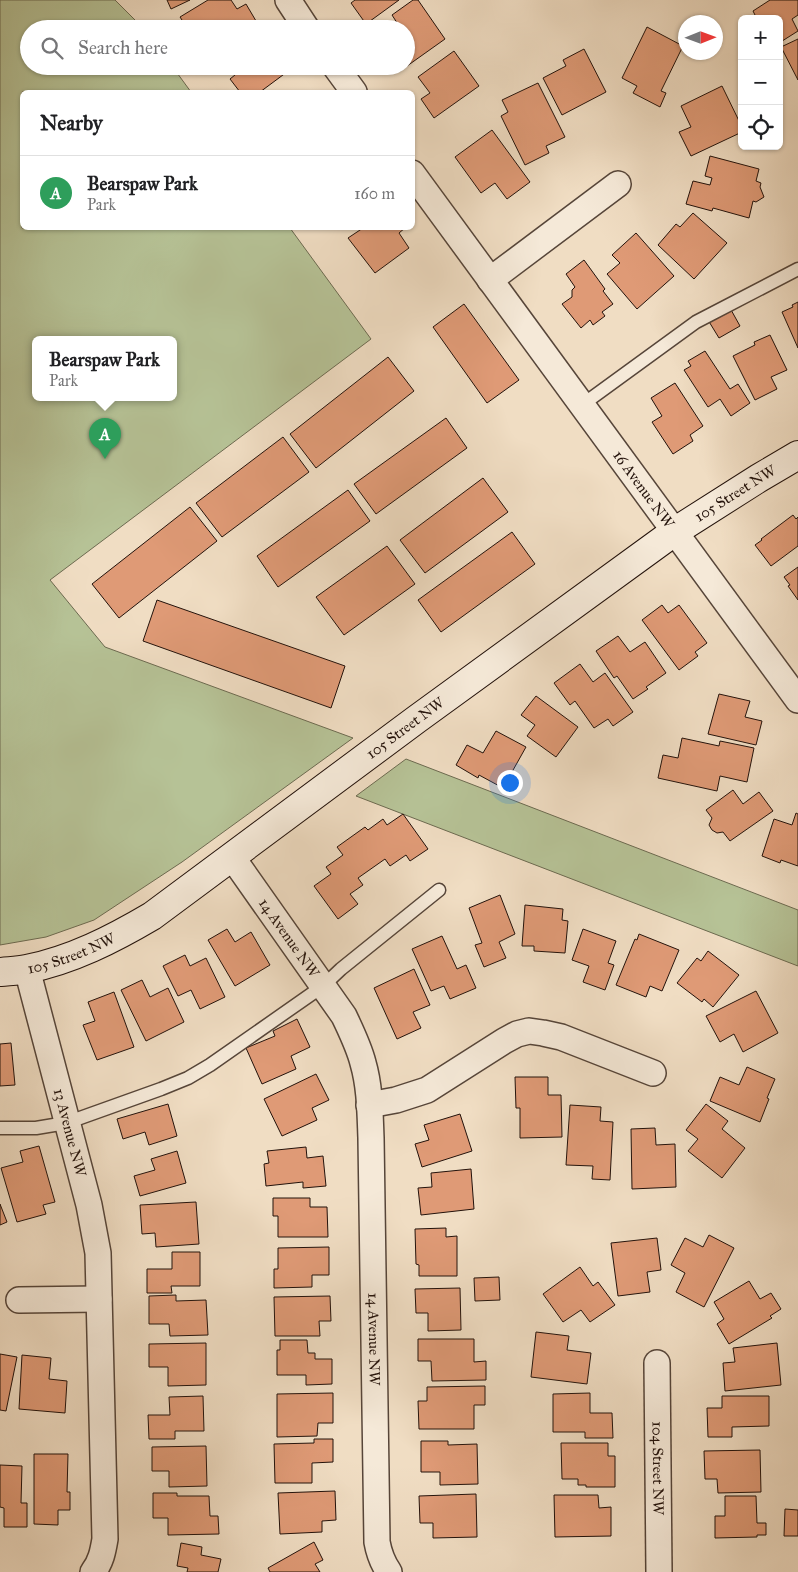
<!DOCTYPE html>
<meta charset="utf-8">
<style>
body{margin:0;font-family:"IM FELL Great Primer",serif;background:#f2f2f2;color:#202124}
.controls{position:absolute;right:15px;top:15px;display:grid;overflow:hidden;border-radius:8px;box-shadow:0 1px 4px #0004}
.controls button{width:45px;height:45px;display:grid;place-items:center;padding:0;border:0;border-bottom:1px solid #e0e0e0;background:#fff;color:#202124;font:25px sans-serif}
.compass{position:absolute;left:678px;top:15px;width:45px;height:45px;border-radius:50%;background:#fff;box-shadow:0 1px 4px #0004;rotate:89deg}
.you{position:absolute;left:509px;top:782px;width:18px;height:18px;margin:-12px;border:4px solid #fff;border-radius:50%;background:#1a73e8;box-shadow:0 0 0 8px #1a73e833}
.badge{display:grid;place-items:center;width:32px;height:32px;border-radius:50%;background:#8f2418;color:#fff;font-size:16px;font-weight:700}
.pin{position:absolute;translate:-50% -41px;filter:drop-shadow(0 1px 2px #0008)}
.pin::after{content:'';position:absolute;top:26px;width:18px;height:15px;background:inherit;clip-path:polygon(0 0,100% 0,50% 100%)}
.popup{position:absolute;left:32px;top:336px;width:145px;height:65px;box-sizing:border-box;display:grid;place-content:center;border-radius:8px;background:#fff;filter:drop-shadow(0 1px 4px #0005);font-size:16px;white-space:nowrap;color:#757577}
.popup b{font-size:19px;color:#202124}
.popup::after{content:'';position:absolute;left:50%;top:100%;margin-left:-10px;border:10px solid transparent;border-top-color:#fff}
.list{margin:0;padding:0;list-style:none}
h2{display:flex;justify-content:space-between;align-items:center;height:65px;margin:0;padding:0 20px;font-size:21px}
h2 small{font-size:16px;font-weight:400;color:#757577}
.list li{display:grid;grid-template-columns:32px 1fr auto;gap:15px;align-items:center;box-sizing:border-box;height:75px;padding:0 20px;border-top:1px solid #e0e0e0}
.list b{display:block;font-size:19px;white-space:nowrap}
.list p{margin:0;font-size:16px;white-space:nowrap;color:#757577}
.list em{font-size:16px;font-style:normal;color:#757577}
.icon{flex:none;width:28px;height:28px;fill:none;stroke:currentColor;stroke-width:2;stroke-linecap:round;stroke-linejoin:round}
.map{position:relative;flex:none;width:798px;height:1572px;overflow:hidden}
.search{position:absolute;background:#fff;box-shadow:0 1px 4px #0004;left:20px;top:20px;width:395px;height:55px;display:flex;align-items:center;gap:12px;box-sizing:border-box;padding:0 18px;border-radius:28px;color:#757577;font-size:19px}
.panel{position:absolute;background:#fff;box-shadow:0 1px 4px #0004;left:20px;top:90px;width:395px;height:140px;border-radius:8px}
.map>svg:first-child{display:block}
</style>
<div class="map">
<svg width="798" height="1572" viewBox="0 0 798 1572">
<rect width="100%" height="100%" fill="#f0ddc3"/>
<filter id="stains"><feTurbulence type="fractalNoise" baseFrequency=".004" numOctaves="4"/><feColorMatrix values="0 0 0 0 .2 0 0 0 0 .09 0 0 0 0 .02 0 0 0 .5 -.17"/></filter>
<radialGradient id="worn" r=".72"><stop offset=".6" stop-color="#630" stop-opacity="0"/><stop offset="1" stop-color="#630" stop-opacity=".3"/></radialGradient>
<path fill="#b6c296" stroke="#6c6a50" fill-rule="evenodd" d="M0 0H115L144 29H29V66H172L191 92H22V228H290L371 339 50 580 105 647 353 738 182 862 94 920 46 937 0 945ZM36 340H174V398H36Z
M406 759 798 910V966L356 796Z"/>
<path fill="#df9a76" stroke="#23120b" d="M167 0H190L171 9Z
M208 0H231L237 9 246 4 259 26 254 29H188L180 17Z
M355 0H399L366 24 351 3Z
M413 0H418L445 39 400 71 397 66H406V29H401L392 15Z
M770 0H798V15L792 19 798 31 779 43V19H757L753 11Z
M647 27 683 46 661 91 666 93 660 107 633 93 637 86 622 78Z
M798 39V80L781 47Z
M584 49 606 92 562 115 543 78 566 66 563 60Z
M454 51 479 86 434 118 421 99 430 93 418 77Z
M246 66H289L291 69 260 92H240L230 79Z
M538 83 565 137 546 146 549 153 525 165 501 116 508 112 502 100Z
M722 86 742 127V132L691 156 679 132 691 127 681 106Z
M492 130 530 182 507 199 495 183 481 193 455 157Z
M710 156 759 169 756 181 761 183 760 187 764 197 756 202 753 201 749 218 713 208 712 211 686 204 693 181 710 185 712 178 705 176Z
M693 213 727 243 694 279 658 245 676 224 680 227Z
M363 228H405L399 233 409 248 375 273 348 238Z
M636 233 674 276 637 309 607 274 620 263 612 255Z
M584 260 605 289 603 291 613 304 602 312 605 316 593 325 590 320 581 328 562 304 572 297V290L575 287 566 274Z
M798 302V348L782 312 793 307 792 305Z
M464 304 519 380 487 403 433 327Z
M730 308 740 326 719 338 708 320Z
M770 335 787 370 771 377 777 389 755 400 733 356 755 345 754 342Z
M705 351 730 389 738 384 750 403 731 416 720 399 708 407 684 370 691 366 688 361Z
M388 357 414 391 316 468 290 434Z
M675 383 703 426 690 435 693 441 673 454 652 422 662 416 651 398Z
M446 418 467 448 376 514 354 484Z
M283 437 309 472 222 537 196 503Z
M483 478 508 512 425 573 400 540Z
M348 490 370 521 278 587 257 556Z
M190 507 217 541 119 618 92 584Z
M793 515 796 519 798 517V546L771 566 755 545 762 540 761 539Z
M512 532 535 564 441 632 418 600Z
M387 546 415 584 344 635 316 597Z
M798 567V600L788 586 790 585 784 577Z
M157 600 345 666 331 708 143 641Z
M662 605 668 613 679 605 707 643 695 652 698 656 679 670 642 620Z
M618 636 630 652 645 642 666 673 646 687 648 689 633 699 617 676 614 678 596 651Z
M580 664 593 682 605 673 633 712 613 726 608 719 594 728 575 701 570 705 554 683Z
M719 694 750 701 745 717 762 721 756 745 708 734Z
M536 696 578 727 556 757 527 736 535 725 521 715Z
M496 731 526 747 503 788 479 775 478 778 456 765 467 745 483 753Z
M682 738 719 746 720 741 754 748 747 782 720 776 717 791 658 778 663 755 678 758Z
M733 790 743 804 759 792 773 811 730 841 723 832 717 833 712 830 709 825 712 818 706 810Z
M796 813 798 814V866L781 860 780 863 762 856 774 819 792 825Z
M403 814 428 849 410 861 406 855 390 866 385 859 358 878 363 885 350 894 358 904 338 919 314 886 331 874 326 867 343 855 337 847 365 827 368 830 383 819 387 825Z
M500 895 515 934 499 942 506 958 484 967 475 945 482 943 469 908Z
M525 905 563 909 562 920 568 921 565 953 534 951V946H522Z
M227 929 235 942 251 932 270 965 235 986 208 940Z
M583 929 616 941 608 963 614 965 605 990 583 982 589 966 572 960Z
M639 934 679 950 662 991 650 986 646 997 616 985 635 939 637 940Z
M442 936 457 969 466 965 476 988 450 999 444 986 431 991 412 949Z
M708 951 739 975 713 1007 704 999 702 1002 677 983 697 958 701 961Z
M185 955 190 966 206 958 225 997 200 1009 191 990 178 996 163 966Z
M414 969 430 1005 413 1012 421 1028 397 1039 374 988Z
M142 980 150 997 168 988 184 1022 146 1041 121 990Z
M756 991 778 1033 743 1052 734 1034 720 1042 706 1016Z
M114 992 134 1047 97 1060 83 1025 95 1021 88 1002Z
M297 1019 310 1047 291 1056 296 1069 262 1084 246 1048 275 1036 273 1031Z
M11 1043 15 1085 0 1086V1044Z
M747 1067 775 1079 767 1098 769 1099 760 1122 710 1101 720 1077 739 1085Z
M316 1074 329 1100 312 1108 317 1120 282 1136 264 1099Z
M515 1077H548V1095H561L562 1137 520 1138V1108H516Z
M168 1104 177 1136 149 1145 145 1132 123 1139 117 1119Z
M706 1104 728 1121 722 1129 745 1148 722 1178 688 1151 698 1139 686 1130Z
M570 1105 601 1107 600 1121 613 1122 610 1180 592 1179 593 1166 566 1165Z
M460 1114 472 1151 422 1167 415 1144 429 1140 424 1125Z
M655 1128 656 1145 675 1144 676 1187 632 1189 631 1129Z
M39 1146 55 1202 43 1205 46 1214 17 1222 1 1168 23 1162 20 1151Z
M306 1147 307 1158 323 1156 326 1186 303 1188V1182L266 1186 264 1164 269 1163 267 1151Z
M177 1151 186 1183 140 1196 134 1176 155 1170 151 1159Z
M471 1169 474 1209 421 1215 418 1188 432 1187 431 1173Z
M273 1198H310V1207H327L328 1237H278V1216H273Z
M196 1202 199 1244 156 1247 155 1233 142 1234 140 1205Z
M0 1204 7 1222 0 1225Z
M446 1228V1237L457 1236V1276H419V1265L416 1264 415 1229Z
M709 1235 734 1248 704 1307 676 1292 685 1273 671 1265 685 1238 703 1247Z
M657 1238 661 1270 647 1272 650 1292 618 1296 611 1243Z
M329 1247V1275H312V1287L274 1288V1269H278V1248Z
M172 1252H200V1286H171L172 1293H147V1269H172Z
M580 1267 593 1286 598 1282 615 1305 590 1322 581 1310 563 1322 543 1294Z
M499 1277 500 1300 475 1301 474 1278Z
M749 1281 760 1299 771 1293 781 1309 770 1316 772 1318 729 1344 717 1324 724 1319 714 1302Z
M460 1288 461 1330 428 1331V1313H416L415 1289Z
M176 1295V1301L206 1300 208 1335 170 1336 169 1324H149V1296Z
M330 1296 331 1321H319L320 1336H275L274 1297Z
M536 1332 569 1336 567 1350 591 1353 587 1384 531 1377Z
M418 1339H474V1362L486 1361V1380L432 1381 431 1361H418Z
M280 1340H307L308 1353H315V1359H332V1384L306 1385V1375H277V1350H280Z
M206 1343V1385L168 1386V1367H149V1344Z
M777 1343 781 1385 725 1391 723 1363 735 1362 733 1348Z
M0 1354 17 1357 6 1411 0 1410Z
M22 1355 51 1358 49 1379 67 1381 65 1413 19 1409Z
M485 1386V1405H474V1429H419L418 1401H427V1387Z
M333 1393V1423H318L317 1436 277 1437V1394Z
M590 1393V1413H612L613 1438H585V1432H553V1394Z
M203 1396 204 1431H175V1439H149L148 1415H170L169 1397Z
M722 1396H769V1426L732 1427V1437H708L707 1408H722Z
M314 1439H333V1462L312 1463V1483H275L274 1444 314 1443Z
M421 1441H448V1445L477 1444 478 1484 440 1485V1472H421Z
M561 1443H608V1456H615V1487H586V1485H578V1479H562Z
M206 1446 207 1486 169 1487V1471H152V1447Z
M760 1450 761 1492 718 1493 717 1479H705L704 1451Z
M34 1454H68L67 1492H70V1510H58V1525L34 1524Z
M0 1465 22 1466 21 1503H27V1527H4V1508L0 1507Z
M335 1491 336 1520 322 1521V1532L280 1534 278 1493Z
M153 1493H177V1496H209L210 1516H218L219 1534 168 1535V1518H153Z
M476 1494 477 1537 433 1538V1523H420L419 1496Z
M554 1495H598L599 1508 611 1507V1536L555 1537Z
M725 1496H756L757 1523H766V1535H757V1537L715 1538V1516H725Z
M785 1509 798 1510V1536H784Z
M314 1542 323 1560 315 1564 320 1572H270L268 1568Z
M181 1543 202 1547 201 1555 221 1559 218 1572H187L188 1568 177 1566Z"/>
<g fill="none" stroke-linecap="round" stroke-linejoin="round">
<defs>
<path id="lane" d="M582 405 696 322 798 269
M0 1128H36L66 1123 161 1089 188 1078 210 1065 323 986 341 969 439 890"/>
<g id="street">
<path d="M288 0 307 29"/>
<path d="M335 66 354 92"/>
<path id="s1" d="M412 173 798 700"/>
<path d="M490 280 618 184"/>
<path id="s2" d="M232 857 344 1016C351 1031 359 1047 363 1063 370 1087 370 1113 371 1138L377 1542C379 1553 382 1562 389 1572"/>
<path id="s3" d="M27 969 89 1205 98 1253 105 1539C103 1551 101 1562 93 1572"/>
<path d="M369 1105 396 1100 427 1090 504 1041 517 1034 529 1031 543 1033 561 1037 653 1073"/>
<path d="M19 1300 99 1299"/>
<path id="s4" d="M657 1363 659 1572"/>
</g>
<g id="secondary">
<path id="s5" d="M0 972C9 971 18 971 27 969 72 960 113 939 152 916L417 719 674 532 759 478 798 455"/>
</g>
</defs>
<use href="#lane" stroke="#564539" stroke-width="15"/>
<use href="#street" stroke="#564539" stroke-width="28"/>
<use href="#secondary" stroke="#23120b" stroke-width="30"/>
<use href="#lane" stroke="#f5e9d8" stroke-width="12"/>
<use href="#street" stroke="#f5e9d8" stroke-width="25"/>
<use href="#secondary" stroke="#f5e9d8" stroke-width="28"/>
</g>
<g text-anchor="middle" dominant-baseline="central" stroke-width="5" stroke-linejoin="round" paint-order="stroke">
<g font-size="15" fill="#23120b" stroke="#f5e9d8">
<text stroke="none"><textPath href="#s1" startOffset="392">16 Avenue NW</textPath></text>
<text stroke="none"><textPath href="#s5" startOffset="884">105 Street NW</textPath></text>
<text stroke="none"><textPath href="#s5" startOffset="479">105 Street NW</textPath></text>
<text stroke="none"><textPath href="#s2" startOffset="99">14 Avenue NW</textPath></text>
<text stroke="none"><textPath href="#s5" startOffset="74">105 Street NW</textPath></text>
<text stroke="none"><textPath href="#s3" startOffset="169">13 Avenue NW</textPath></text>
<text stroke="none"><textPath href="#s2" startOffset="522">14 Avenue NW</textPath></text>
<text stroke="none"><textPath href="#s4" startOffset="105">104 Street NW</textPath></text>
</g>
</g>
<rect width="100%" height="100%" filter="url(#stains)"/>
<rect width="100%" height="100%" fill="url(#worn)"/>
</svg>
<div class="controls">
<button>+</button>
<button>−</button>
<button><svg class="icon" aria-label="locate" viewBox="0 0 24 24"><circle cx="12" cy="12" r="6"/><path d="M12 2v4M12 18v4M2 12h4M18 12h4"/></svg></button>
</div>
<svg class="compass" viewBox="-18 -18 36 36"><path d="M0-13l5 13h-10z" fill="#e53935"/><path d="M0 13l5-13h-10z" fill="#757577"/></svg>
<div class="you"></div>
<div class="pin badge" style="left:105px;top:459px;background:#2e9e5b">A</div>
<div class="popup"><b>Bearspaw Park</b>Park</div>
<div class="search"><svg class="icon" aria-label="search" viewBox="0 0 24 24"><circle cx="10" cy="10" r="6"/><path d="M15 15l6 6"/></svg>Search here</div>
<section class="panel">
<h2>Nearby<small></small></h2>
<ul class="list">
<li><span class="badge" style="background:#2e9e5b">A</span><div><b>Bearspaw Park</b><p>Park</p></div><em>160 m</em></li>
</ul>
</section>
</div>
